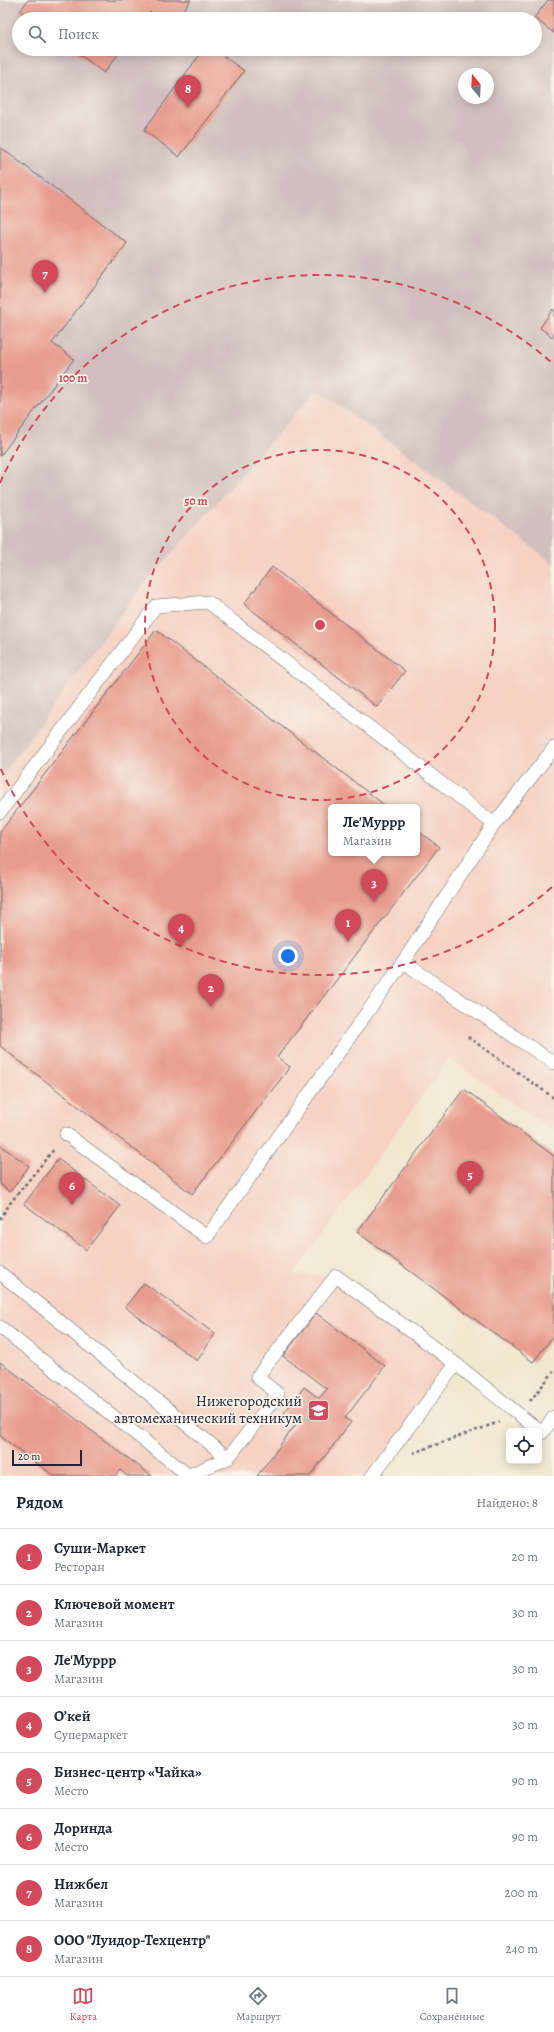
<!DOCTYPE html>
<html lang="ru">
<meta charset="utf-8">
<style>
body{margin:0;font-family:Alegreya,serif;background:#f6f6f7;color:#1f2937}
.controls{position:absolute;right:12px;bottom:12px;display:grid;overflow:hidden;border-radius:6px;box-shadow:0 2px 10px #0003}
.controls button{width:36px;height:36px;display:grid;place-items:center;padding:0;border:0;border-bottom:1px solid #e0e1e3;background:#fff;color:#1f2937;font:20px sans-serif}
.compass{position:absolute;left:458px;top:68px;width:36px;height:36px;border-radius:50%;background:#fff;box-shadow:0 2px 10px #0003;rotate:342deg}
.scale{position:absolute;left:12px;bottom:10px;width:70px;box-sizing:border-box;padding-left:4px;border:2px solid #22223b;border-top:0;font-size:11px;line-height:14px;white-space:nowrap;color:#22223b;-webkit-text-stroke:3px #f7f3e8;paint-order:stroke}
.you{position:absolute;left:288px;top:956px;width:14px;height:14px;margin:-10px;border:3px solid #fff;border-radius:50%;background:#1a73e8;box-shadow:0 0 0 6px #1a73e833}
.badge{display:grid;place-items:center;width:26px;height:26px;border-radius:50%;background:#d1495b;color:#fff;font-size:13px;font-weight:700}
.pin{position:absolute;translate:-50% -33px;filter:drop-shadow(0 1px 2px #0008)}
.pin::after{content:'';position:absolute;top:21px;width:14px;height:12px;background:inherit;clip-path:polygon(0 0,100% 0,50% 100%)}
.popup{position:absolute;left:328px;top:804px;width:92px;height:52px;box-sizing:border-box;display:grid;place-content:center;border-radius:6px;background:#fff;filter:drop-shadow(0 1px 3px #0005);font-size:13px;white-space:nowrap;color:#747a83}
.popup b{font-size:15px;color:#1f2937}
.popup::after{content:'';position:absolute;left:50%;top:100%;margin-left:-8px;border:8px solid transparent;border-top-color:#fff}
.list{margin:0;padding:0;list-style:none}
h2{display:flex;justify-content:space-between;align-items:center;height:52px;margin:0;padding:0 16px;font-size:17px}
h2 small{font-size:13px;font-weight:400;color:#747a83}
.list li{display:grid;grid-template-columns:26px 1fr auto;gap:12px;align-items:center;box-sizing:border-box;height:56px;padding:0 16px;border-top:1px solid #e0e1e3}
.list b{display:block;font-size:15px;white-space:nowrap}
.list p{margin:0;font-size:13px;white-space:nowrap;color:#747a83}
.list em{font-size:13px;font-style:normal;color:#747a83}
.icon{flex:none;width:22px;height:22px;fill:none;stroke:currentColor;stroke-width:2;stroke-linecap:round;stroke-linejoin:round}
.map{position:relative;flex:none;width:554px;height:1476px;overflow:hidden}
.search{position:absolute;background:#fff;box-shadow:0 2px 10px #0003;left:12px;right:12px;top:12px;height:44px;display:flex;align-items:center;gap:10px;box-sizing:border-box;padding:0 14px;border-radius:22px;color:#747a83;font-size:15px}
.sheet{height:500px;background:#fff}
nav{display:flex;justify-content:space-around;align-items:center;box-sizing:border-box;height:56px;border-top:1px solid #e0e1e3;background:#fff;font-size:11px;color:#747a83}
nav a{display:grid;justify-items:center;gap:2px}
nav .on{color:#d1495b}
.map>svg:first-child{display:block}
</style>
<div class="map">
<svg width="554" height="1476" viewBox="0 0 554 1476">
<rect width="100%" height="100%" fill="#f7f3e8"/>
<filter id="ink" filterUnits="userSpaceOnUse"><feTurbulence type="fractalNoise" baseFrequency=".025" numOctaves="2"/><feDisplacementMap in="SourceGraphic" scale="8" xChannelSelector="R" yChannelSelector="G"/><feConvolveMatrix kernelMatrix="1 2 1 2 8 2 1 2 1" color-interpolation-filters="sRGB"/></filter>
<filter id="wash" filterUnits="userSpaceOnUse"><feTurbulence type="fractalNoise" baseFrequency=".012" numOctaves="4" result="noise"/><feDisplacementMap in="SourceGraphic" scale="16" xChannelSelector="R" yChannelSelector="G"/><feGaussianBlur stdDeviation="0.9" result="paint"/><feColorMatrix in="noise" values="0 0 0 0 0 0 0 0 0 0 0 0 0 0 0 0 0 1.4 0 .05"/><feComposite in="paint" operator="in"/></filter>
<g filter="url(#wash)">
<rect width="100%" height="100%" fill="#f1e8d0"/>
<path fill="#f6d2c3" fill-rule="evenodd" d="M315 392 323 393 554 564V1132L449 1059 294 1274 336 1276 456 1364 372 1476H0V778L136 594ZM331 807H417V853H331Z"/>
<path fill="#d1bfbd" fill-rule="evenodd" d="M0 0H554V564L323 393 315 392 136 594 0 778ZM19 19H535V49H19ZM464 74H488V98H464Z"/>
<g id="blocks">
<path fill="#e89c8d" d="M28 0H191L177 19H159L150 12 145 19H31L20 11Z
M548 0H554V33L534 18Z
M72 49H122L104 73Z
M204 49H214L244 71 179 157 144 130Z
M0 147 127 243 52 343 74 359 0 456Z
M553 309 554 310V338L540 328Z
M272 567 405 671 377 707 244 604Z
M156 630 387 807H331V853H417V830L439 847 277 1057 290 1067 192 1194 0 1046V832Z
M464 1089 554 1156V1335L533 1362 357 1232Z
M0 1145 29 1166 10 1192 0 1184Z
M58 1159 120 1206 86 1250 24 1204Z
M144 1283 215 1334 197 1361 125 1307Z
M316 1313 385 1366 345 1418 351 1422 310 1476H257L297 1423 284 1413 304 1387 319 1398 327 1389 283 1356Z
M0 1362 152 1476H127L120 1470 115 1476H54L0 1436Z"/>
</g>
</g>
<g filter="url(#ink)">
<use href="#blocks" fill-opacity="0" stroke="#6a676f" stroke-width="1"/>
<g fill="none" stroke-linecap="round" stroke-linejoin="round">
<defs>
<path id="service" d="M0 812 156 606 208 602 494 824 554 748
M494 824 403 962 554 1063
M66 1134 207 1237 403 962
M0 1273 228 1458
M0 1327 188 1475
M456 1364 542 1433 554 1417
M187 1476 228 1458 278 1394 257 1377 336 1276 456 1364 372 1476"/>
</defs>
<use href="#service" stroke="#6a676f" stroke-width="14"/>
<path stroke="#6a676f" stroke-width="2.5" stroke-dasharray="3 3" stroke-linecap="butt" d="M468 1037 554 1098
M0 1219 11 1202 55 1148
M530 1401 554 1371
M413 1453 499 1422"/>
<use href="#service" stroke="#fff" stroke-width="13"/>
</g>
</g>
<g fill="none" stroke="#d1495b" stroke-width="2" stroke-dasharray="7 5">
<circle cx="320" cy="625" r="175"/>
<path d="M552 887A350 350 0 0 1 0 767M0 483A350 350 0 0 1 552 363"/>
</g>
<defs>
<symbol id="university-square" viewBox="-11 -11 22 22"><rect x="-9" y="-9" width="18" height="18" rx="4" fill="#d1495b" stroke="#f7f3e8"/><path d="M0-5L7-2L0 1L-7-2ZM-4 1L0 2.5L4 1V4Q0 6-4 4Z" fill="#fff"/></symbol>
</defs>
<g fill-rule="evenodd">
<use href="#university-square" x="306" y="1398" width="25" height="25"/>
</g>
<g text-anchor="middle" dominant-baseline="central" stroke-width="3.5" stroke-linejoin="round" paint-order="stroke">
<g font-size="15" fill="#22223b" stroke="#f7f3e8" text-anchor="end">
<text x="302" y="1401">Нижегородский<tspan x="302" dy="17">автомеханический техникум</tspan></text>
</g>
</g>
<circle cx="320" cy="625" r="6" fill="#d1495b" stroke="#f7f3e8" stroke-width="2"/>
<g font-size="12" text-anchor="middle" font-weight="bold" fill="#d1495b" stroke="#f7f3e8" stroke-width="3.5" stroke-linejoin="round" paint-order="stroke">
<text x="73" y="382">100 m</text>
<text x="196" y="505">50 m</text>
</g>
</svg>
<div class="controls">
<button><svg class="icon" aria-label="locate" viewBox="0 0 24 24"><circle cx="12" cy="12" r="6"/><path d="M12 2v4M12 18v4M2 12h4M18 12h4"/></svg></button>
</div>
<svg class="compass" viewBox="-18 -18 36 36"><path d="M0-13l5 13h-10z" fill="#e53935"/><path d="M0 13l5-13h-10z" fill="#747a83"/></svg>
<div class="scale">20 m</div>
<div class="you"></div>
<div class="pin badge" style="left:348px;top:942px">1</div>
<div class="pin badge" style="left:211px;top:1007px">2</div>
<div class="pin badge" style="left:374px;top:902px">3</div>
<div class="popup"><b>Ле'Муррр</b>Магазин</div>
<div class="pin badge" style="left:181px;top:947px">4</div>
<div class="pin badge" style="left:470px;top:1194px">5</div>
<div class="pin badge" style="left:72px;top:1205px">6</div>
<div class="pin badge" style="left:45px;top:293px">7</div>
<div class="pin badge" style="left:188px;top:108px">8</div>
<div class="search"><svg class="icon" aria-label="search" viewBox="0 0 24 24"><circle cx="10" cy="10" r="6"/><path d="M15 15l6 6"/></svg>Поиск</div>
</div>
<section class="sheet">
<h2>Рядом<small>Найдено: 8</small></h2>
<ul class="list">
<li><span class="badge">1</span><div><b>Суши-Маркет</b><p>Ресторан</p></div><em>20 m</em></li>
<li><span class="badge">2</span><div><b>Ключевой момент</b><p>Магазин</p></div><em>30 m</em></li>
<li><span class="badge">3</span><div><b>Ле'Муррр</b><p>Магазин</p></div><em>30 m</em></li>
<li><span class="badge">4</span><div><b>О’кей</b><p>Супермаркет</p></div><em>30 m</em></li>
<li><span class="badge">5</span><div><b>Бизнес-центр «Чайка»</b><p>Место</p></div><em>90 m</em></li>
<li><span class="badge">6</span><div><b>Доринда</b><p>Место</p></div><em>90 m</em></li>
<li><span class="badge">7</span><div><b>Нижбел</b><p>Магазин</p></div><em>200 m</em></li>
<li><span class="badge">8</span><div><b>ООО &quot;Луидор-Техцентр&quot;</b><p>Магазин</p></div><em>240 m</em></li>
</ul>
</section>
<nav>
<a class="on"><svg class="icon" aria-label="map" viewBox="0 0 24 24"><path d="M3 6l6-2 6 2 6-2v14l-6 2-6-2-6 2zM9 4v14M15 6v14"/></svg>Карта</a>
<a><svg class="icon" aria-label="directions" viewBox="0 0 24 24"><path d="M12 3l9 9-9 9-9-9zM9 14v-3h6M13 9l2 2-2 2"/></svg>Маршрут</a>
<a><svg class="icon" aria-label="saved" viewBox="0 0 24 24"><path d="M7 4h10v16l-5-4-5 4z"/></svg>Сохранённые</a>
</nav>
